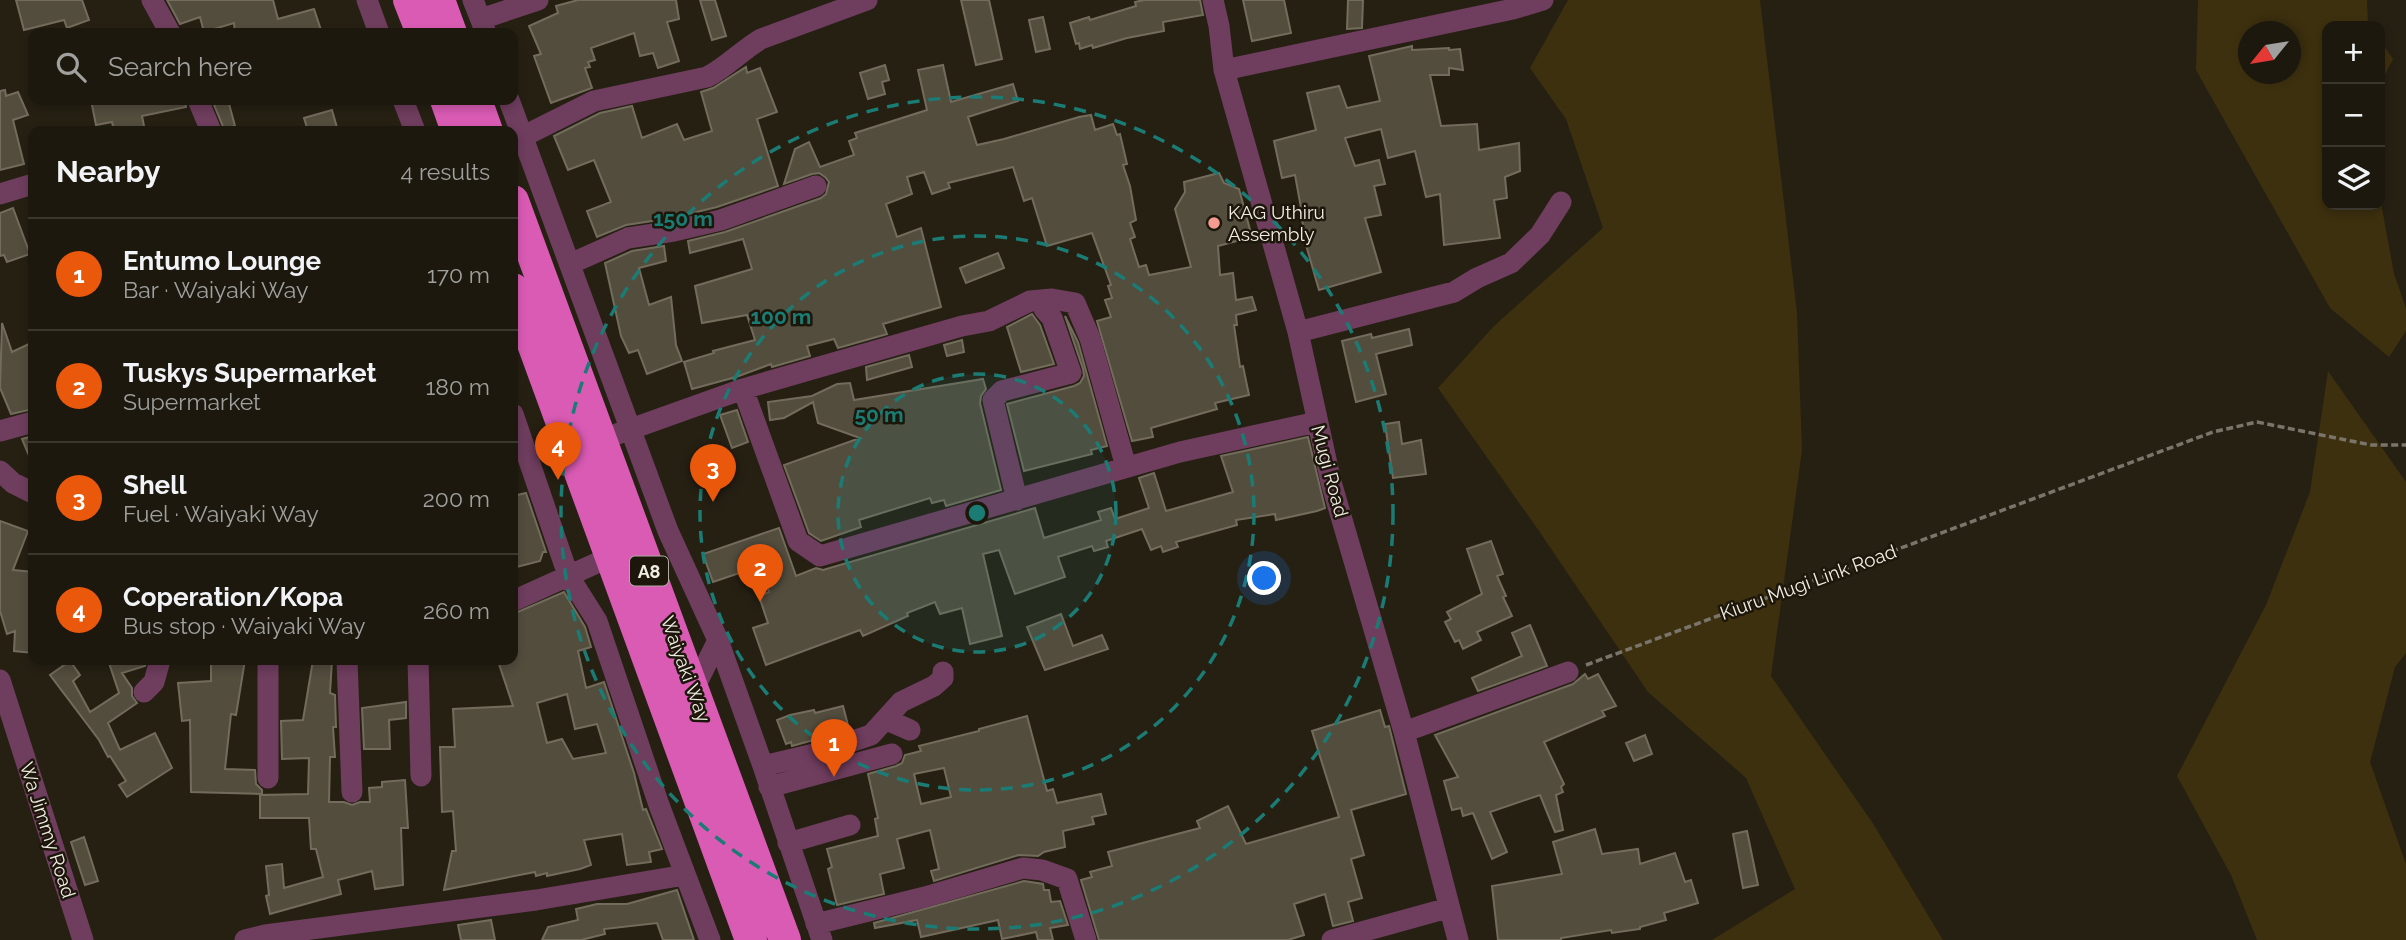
<!DOCTYPE html>
<meta charset="utf-8">
<style>
body{margin:0;font-family:Raleway,sans-serif;background:#29251c;color:#f1f3f6}
.controls{position:absolute;right:21px;top:21px;display:grid;overflow:hidden;border-radius:14px;box-shadow:0 4px 10px #0003}
.controls button{width:63px;height:63px;display:grid;place-items:center;padding:0;border:0;border-bottom:2px solid #3a372e;background:#1c180e;color:#f1f3f6;font:35px sans-serif}
.compass{position:absolute;left:2238px;top:21px;width:63px;height:63px;border-radius:50%;background:#1c180e;box-shadow:0 4px 10px #0003;rotate:240deg}
.you{position:absolute;left:1265px;top:579px;width:24px;height:24px;margin:-18px;border:5px solid #fff;border-radius:50%;background:#1a73e8;box-shadow:0 0 0 10px #1a73e833}
.badge{display:grid;place-items:center;width:46px;height:46px;border-radius:50%;background:#ea580c;color:#fff;font-size:23px;font-weight:700}
.pin{position:absolute;translate:-50% -58px;filter:drop-shadow(0 2px 4px #0008)}
.pin::after{content:'';position:absolute;top:37px;width:24px;height:21px;background:inherit;clip-path:polygon(0 0,100% 0,50% 100%)}
.list{margin:0;padding:0;list-style:none}
h2{display:flex;justify-content:space-between;align-items:center;height:91px;margin:0;padding:0 28px;font-size:30px}
h2 small{font-size:23px;font-weight:400;color:#a0a09e}
.list li{display:grid;grid-template-columns:46px 1fr auto;gap:21px;align-items:center;box-sizing:border-box;height:112px;padding:0 28px;border-top:2px solid #3a372e}
.list b{display:block;font-size:26px;white-space:nowrap}
.list p{margin:0;font-size:23px;white-space:nowrap;color:#a0a09e}
.list em{font-size:23px;font-style:normal;color:#a0a09e}
.icon{flex:none;width:38px;height:38px;fill:none;stroke:currentColor;stroke-width:2;stroke-linecap:round;stroke-linejoin:round}
.map{position:relative;flex:none;width:2406px;height:940px;overflow:hidden}
.search{position:absolute;background:#1c180e;box-shadow:0 4px 10px #0003;left:28px;top:28px;width:490px;height:77px;display:flex;align-items:center;gap:18px;box-sizing:border-box;padding:0 24px;border-radius:14px;color:#a0a09e;font-size:26px}
.panel{position:absolute;background:#1c180e;box-shadow:0 4px 10px #0003;left:28px;top:126px;width:490px;height:539px;border-radius:14px}
.map>svg:first-child{display:block}
</style>
<div class="map">
<svg width="2406" height="940" viewBox="0 0 2406 940">
<rect width="100%" height="100%" fill="#262013"/>
<path fill="#3d300f" fill-rule="evenodd" d="M1568 0H1760L1797 313 1802 450 1771 676 1874 825 1943 940H1712L1795 889 1746 778 1648 692 1539 531 1438 388 1493 327 1603 228 1566 119 1530 68Z
M2198 0H2367L2368 23 2370 26H2327V205H2380V197L2394 274 2406 308V331L2389 357 2330 308 2196 70ZM2248 32H2290V74H2248Z
M2380 40 2393 59 2380 84Z
M2328 371 2406 482V653L2395 667 2370 762 2406 864V940H2257L2231 875 2177 776 2266 605 2310 492Z"/>
<path fill="#534d3e" stroke="#736c5c" stroke-width="2" fill-rule="evenodd" d="M16 0H82L89 20 67 28 64 20 24 30Z
M167 0H273L278 19 314 9 322 33H235L234 23 204 32 200 17 180 24Z
M578 0H676L679 19 667 22 679 61 658 68 653 53 640 56 634 33 591 48 595 60 588 62 590 67 585 68 592 88 551 103 534 56 541 54 529 26 558 13 556 6Z
M700 0H715L726 36 712 40Z
M961 0H989L1002 59 976 65Z
M1144 0H1200L1203 15 1163 22 1164 31 1127 38 1093 48 1092 45 1080 49 1079 43 1076 44 1070 23 1089 17 1090 20 1136 6 1135 2Z
M1243 0H1284L1291 33 1252 41Z
M1348 0H1363L1362 28 1347 29Z
M1043 17 1050 49 1036 52 1029 20Z
M1412 46V50L1449 48V50L1460 49 1463 70 1449 68V75H1430L1441 126 1477 124 1479 150 1519 143 1520 171 1505 177 1507 198 1494 200 1500 238 1444 245 1440 194 1426 197 1415 151 1388 158 1381 129 1345 138 1355 166 1379 160 1385 184 1374 186 1381 215 1365 218 1381 272 1319 290 1304 238 1306 237 1299 208H1301L1295 175 1282 178 1274 141 1316 130 1307 93 1339 86 1347 108 1380 101 1369 56Z
M885 65 889 80 882 82 885 94 868 99 860 73Z
M943 65 951 102 1013 84 1018 101 968 117 977 145 1004 139 1079 117 1091 115 1095 130 1113 124 1117 135 1120 134 1127 164 1123 165 1130 186 1136 220 1130 223 1135 237 1130 239 1139 267 1146 265 1149 275 1191 267 1175 209 1185 192 1184 182 1219 173 1224 183 1239 189 1252 237 1218 246 1220 275 1233 273 1236 300 1252 297 1256 310 1236 315 1237 325H1234L1240 367 1243 366 1249 395 1215 403 1217 409 1151 428 1153 437 1132 441 1097 321 1111 317 1105 300 1112 298 1108 286 1111 285 1092 233 1047 246 1032 198 1024 201 1013 167 948 183 950 188 932 194 924 172 907 177 912 194 886 204 897 237 921 228 941 307 883 324 887 334 838 348 834 339 807 346 810 356 772 367 771 364 736 377 692 389 684 362 714 353 713 351 755 340 747 315 702 323 695 286 752 269 743 239 690 253 688 241 725 232 821 198 826 194 829 182 825 177 819 173 812 174 784 184 795 149 809 142 820 167 854 155 849 141 857 138 855 133 927 110 918 70Z
M746 67 747 73 760 68 777 112 757 119 778 186 717 207 672 218 626 225 597 237 587 211 611 202 594 160 568 170 554 136 600 113 632 106 642 138 677 124 684 140 712 131 701 92 713 88Z
M5 90 6 96 18 92 28 115 13 120 24 164 0 170V91Z
M91 100H185L186 107 142 116 145 131H114L112 122 96 125Z
M212 100H228L235 126 224 129Z
M332 110 338 131H308L304 118Z
M13 208 30 254 7 262 4 255 0 256V213Z
M664 246 666 261 639 268 649 305 671 297 676 345 682 361 647 374 638 350 629 353 621 336 605 263 632 251Z
M998 253 1004 268 966 283 960 268Z
M1032 314 1040 325 1054 364 1021 372 1007 327Z
M1065 316 1078 342 1107 446 1091 450 1092 454 1024 471 1007 404 1074 386 1080 383 1084 376 1083 369Z
M2 323 12 352 33 342V409L11 414 0 388Z
M1409 329 1412 345 1376 354 1386 394 1356 402 1342 341 1371 334 1372 338Z
M962 340 964 352 947 356 944 345Z
M909 355 912 367 867 380 866 367Z
M983 379 986 389 981 396 980 403 1001 490 946 506 944 500 932 503 930 498 859 520 861 527 821 541 809 533 784 465 860 438 818 423 813 402 784 418 770 420 768 402 812 396 837 384 850 383 854 400Z
M737 410 748 442 732 448 720 415Z
M1399 422 1402 444 1421 440 1426 474 1393 478 1385 424Z
M33 436V465L22 439Z
M1308 437 1325 508 1317 511 1276 520 1275 514 1236 520 1237 525 1176 542 1178 547 1163 552 1161 546 1151 550 1142 529 1106 541 1108 547 1094 551 1092 546 1058 557 1065 577 1015 594 999 550 983 554 1002 636 970 644 962 608 940 614 935 602 907 613 908 616 863 636 860 630 766 665 753 628 768 623 759 596 769 592 760 566 713 582 703 554 779 528 796 576 816 568 823 570 1035 508 1044 538 1101 520 1098 512 1111 508 1115 519 1149 508 1139 478 1154 473 1166 511 1233 492 1221 456Z
M526 493 546 552H543L540 561 513 568V496Z
M0 521 28 531 13 570 33 572V653L14 651 15 631 7 634 0 611Z
M1491 541 1503 574 1497 576 1506 596 1503 597 1512 616 1477 632 1481 640 1463 649 1459 640 1455 642 1445 622 1451 619 1447 612 1482 594 1467 549Z
M564 592 585 627 589 640 591 647 578 651 586 688 604 682 634 773 643 810 646 809 662 849 649 852 651 862 627 865 622 834 584 840 591 865 580 869 547 876V873L536 876 535 872 444 890 452 851H456L453 811 442 812 440 747H455L453 709 513 706 499 664 503 663 502 660H513V614ZM567 694 575 729 597 724 606 753 573 759 562 739 547 743 537 703Z
M1061 614 1073 646 1102 635 1108 649 1045 670 1027 627Z
M1530 625 1547 666 1478 691 1472 678 1522 656 1512 633Z
M108 660H146L145 666 122 673 132 688V696L137 703 108 723 120 750 155 733 172 768 127 797 119 785 126 781 110 756 108 757 99 740 50 675 70 661 80 675 73 681 90 712 119 693Z
M211 660H245L236 715 231 714 225 769 255 770 256 784 262 790V794L191 792 190 720 182 721 178 683 211 681Z
M313 660H332L330 693 335 695 336 727H333L335 757H330L329 802H344L352 805 360 802H370L369 788 382 787V782L405 780 408 828H401L403 885 375 889 372 871 338 880 341 894 270 914 266 896 269 895 266 866 282 864 284 888 323 877 316 849H311L309 818H260V795L308 794 309 758 282 759 281 721 303 720Z
M1585 674 1588 679 1598 674 1616 706 1602 711 1605 716 1544 742 1564 784 1561 787 1563 792 1556 795 1563 830 1555 832 1540 795 1490 812 1507 852 1492 859 1473 813 1463 816 1461 808 1452 810 1444 781 1458 777 1435 735 1573 684Z
M406 702V718L389 720 390 749H364L362 708Z
M843 706 849 729 810 741 792 746 791 742 786 744 777 720 790 715 814 710 815 713Z
M1380 710 1385 727 1389 726 1406 794 1351 810 1364 855 1351 859 1362 898 1348 902 1353 921 1333 926 1325 894 1294 904 1304 935 1288 940H1099L1081 880 1092 877 1090 872 1112 866 1108 852 1200 828 1197 821 1228 806 1246 844 1339 817 1312 731Z
M1027 716 1047 791 1053 789 1057 803 1101 794 1106 814 1092 817 1094 824 1063 831 1065 847 1044 852 1038 856 1019 855 934 881 931 871 939 869 930 830 897 839 904 868 880 874 884 894 837 905 828 869 832 867 827 849 878 836 875 819 878 818 868 774 896 766 902 763 905 755 921 751 919 746 979 731V729ZM944 768 951 797 921 804 914 774Z
M1645 735 1652 754 1634 761 1626 743Z
M1595 829 1602 854 1638 849 1640 864 1675 853 1685 882 1691 880 1698 903 1664 913 1666 920 1640 927V929L1612 933 1611 930 1561 938V940H1498L1492 886 1562 874 1553 842Z
M1747 831 1758 885 1743 888 1733 834Z
M84 837 98 881 85 885 71 842Z
M1024 881 1043 884 1044 890H1049L1051 902 1060 901 1068 925 1050 928 1053 940H1038L1036 932 1002 939 998 920 921 937 917 920 875 928 874 923Z
M677 890 694 940H663L657 923 604 929 605 934 581 940H542L548 927 578 920 576 909 597 904H627Z
M491 920 495 940H461L458 925Z"/>
<g fill="none" stroke-linecap="round" stroke-linejoin="round">
<path stroke="#7a756a" stroke-width="3.5" stroke-dasharray="7 3.5" stroke-linecap="butt" d="M1586 665 2213 432 2257 422 2371 445H2406"/>
<path stroke="#6f3d5e" stroke-width="21" d="M152 0 170 33
M367 0 379 33
M473 0 486 33
M1213 0 1219 26 1224 70 1298 332 1331 482 1404 732 1458 940
M481 19 538 0
M1224 70 1513 9 1543 0
M198 100 211 131
M403 100 415 131
M509 100 668 531 718 640 763 766 822 940
M522 137 594 101 707 77C727 67 742 50 761 39L867 0
M0 194 33 184
M570 264 628 238 674 231 721 220 816 186
M1298 332 1454 292 1477 278 1511 263 1540 235 1561 202
M743 389 798 541 820 556 1180 452 1317 422
M513 414 568 575 597 621 659 805 710 940
M0 431 33 422
M617 434 743 389 962 326 989 321 1030 301 1052 299 1075 303 1090 338 1126 467
M0 471 13 483 33 493
M1017 500 993 400 1002 391 1071 373 1052 318 1044 309
M513 601 610 557
M347 660 352 792
M418 660 421 776
M0 680 83 940
M694 689 718 640
M144 692 154 682 160 660
M887 720 910 730
M1404 732 1568 672
M763 766 814 754 871 735 901 702 934 686 943 678V672
M268 778V660
M769 787 892 754
M788 843 850 825
M816 924 925 897 1023 868 1042 870 1067 879 1086 940
M245 940 265 935 536 900 685 875
M1332 940 1448 908"/>
<path stroke="#da5bb4" stroke-width="32" d="M409 0 422 33
M439 0 451 33
M446 100 457 131
M476 100 487 131
M513 201 785 940
M513 289 751 940"/>
</g>
<circle cx="977" cy="513" r="139" fill="#1a7c74" fill-opacity=".12"/>
<g fill="none" stroke="#1a7c74" stroke-width="3.5" stroke-dasharray="12 9">
<circle cx="977" cy="513" r="139"/>
<circle cx="977" cy="513" r="277"/>
<circle cx="977" cy="513" r="416"/>
</g>
<circle fill="#f59c91" stroke="#1c170a" stroke-width="2.5" cx="1214" cy="223" r="7"/>
<g text-anchor="middle" dominant-baseline="central" stroke-width="5" stroke-linejoin="round" paint-order="stroke">
<rect fill="#1c170a" stroke="#b0aca2" stroke-width="2" x="630" y="556.5" width="38" height="29" rx="5"/>
<g font-size="18" font-weight="bold" fill="#f0ece3">
<text x="649" y="571">A8</text>
</g>
<g font-size="19" fill="#f0ece3" stroke="#1c170a" text-anchor="start">
<text x="1228" y="212">KAG Uthiru<tspan x="1228" dy="22">Assembly</tspan></text>
</g>
<g font-size="19" fill="#f0ece3" stroke="#1c170a">
<text transform="translate(1330 471) rotate(75)">Mugi Road</text>
<text transform="translate(1808 582) rotate(-20)">Kiuru Mugi Link Road</text>
<text transform="translate(686 669) rotate(70)">Waiyaki Way</text>
<text transform="translate(48 830) rotate(72)">Wa Jimmy Road</text>
</g>
</g>
<circle cx="977" cy="513" r="10" fill="#1a7c74" stroke="#1c170a" stroke-width="3.5"/>
<g font-size="21" text-anchor="middle" font-weight="bold" fill="#1a7c74" stroke="#1c170a" stroke-width="5" stroke-linejoin="round" paint-order="stroke">
<text x="683" y="226">150 m</text>
<text x="781" y="324">100 m</text>
<text x="879" y="422">50 m</text>
</g>
</svg>
<div class="controls">
<button>+</button>
<button>−</button>
<button><svg class="icon" aria-label="layers" viewBox="0 0 24 24"><path d="M12 4l9 5-9 5-9-5zM3 14l9 5 9-5"/></svg></button>
</div>
<svg class="compass" viewBox="-18 -18 36 36"><path d="M0-13l5 13h-10z" fill="#e53935"/><path d="M0 13l5-13h-10z" fill="#a0a09e"/></svg>
<div class="you"></div>
<div class="pin badge" style="left:834px;top:777px">1</div>
<div class="pin badge" style="left:760px;top:602px">2</div>
<div class="pin badge" style="left:713px;top:502px">3</div>
<div class="pin badge" style="left:558px;top:480px">4</div>
<div class="search"><svg class="icon" aria-label="search" viewBox="0 0 24 24"><circle cx="10" cy="10" r="6"/><path d="M15 15l6 6"/></svg>Search here</div>
<section class="panel">
<h2>Nearby<small>4 results</small></h2>
<ul class="list">
<li><span class="badge">1</span><div><b>Entumo Lounge</b><p>Bar · Waiyaki Way</p></div><em>170 m</em></li>
<li><span class="badge">2</span><div><b>Tuskys Supermarket</b><p>Supermarket</p></div><em>180 m</em></li>
<li><span class="badge">3</span><div><b>Shell</b><p>Fuel · Waiyaki Way</p></div><em>200 m</em></li>
<li><span class="badge">4</span><div><b>Coperation/Kopa</b><p>Bus stop · Waiyaki Way</p></div><em>260 m</em></li>
</ul>
</section>
</div>
